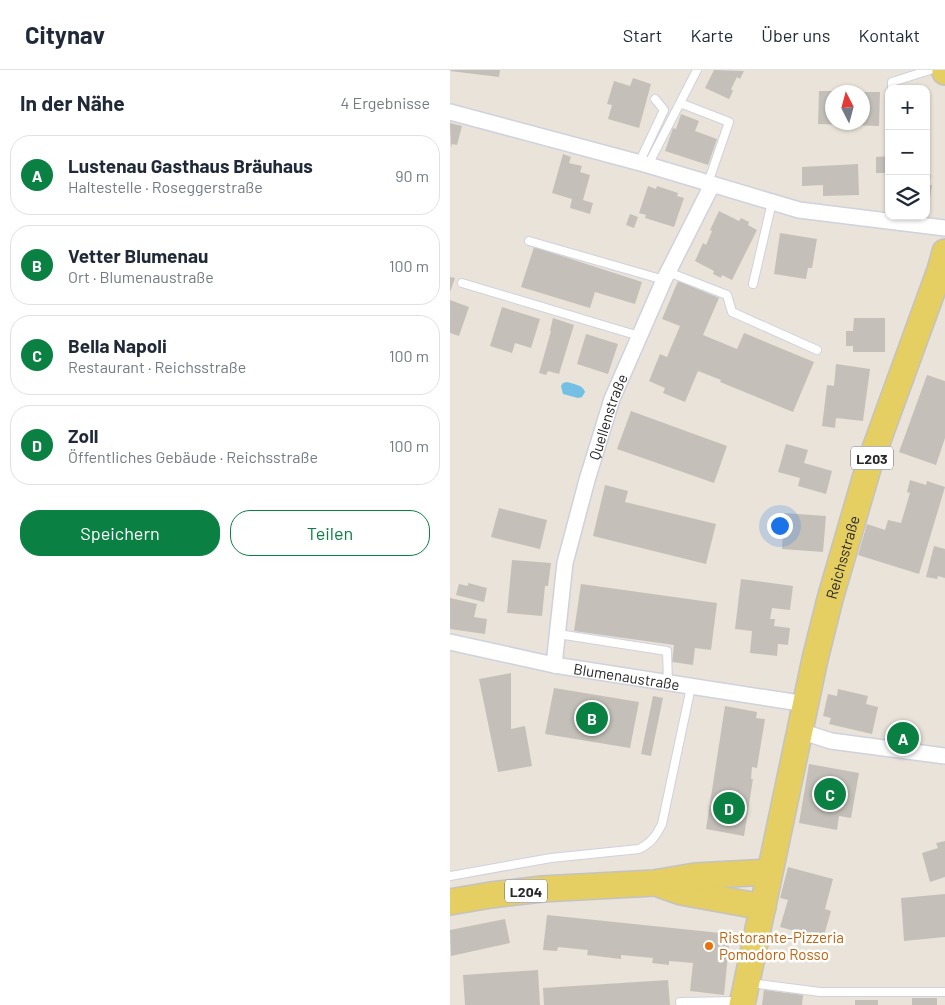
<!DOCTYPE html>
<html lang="de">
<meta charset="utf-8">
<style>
body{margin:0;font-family:Barlow,sans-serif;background:#f2f2f3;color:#1f2937}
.controls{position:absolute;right:15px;top:15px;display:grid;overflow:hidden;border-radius:10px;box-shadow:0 1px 4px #0004}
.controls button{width:45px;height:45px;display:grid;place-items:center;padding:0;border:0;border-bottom:1px solid #e0e1e3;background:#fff;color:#1f2937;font:25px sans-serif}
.compass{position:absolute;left:375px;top:15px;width:45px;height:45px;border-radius:50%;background:#fff;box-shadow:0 1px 4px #0004;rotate:354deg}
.you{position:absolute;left:329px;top:455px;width:18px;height:18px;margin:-12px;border:4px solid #fff;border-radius:50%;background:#1a73e8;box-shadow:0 0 0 8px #1a73e833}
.badge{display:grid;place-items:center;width:32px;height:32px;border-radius:50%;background:#0b8043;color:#fff;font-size:16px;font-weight:700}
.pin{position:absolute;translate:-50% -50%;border:2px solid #fff;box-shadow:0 1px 5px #0006}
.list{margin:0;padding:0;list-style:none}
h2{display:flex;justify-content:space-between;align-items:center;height:65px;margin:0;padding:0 20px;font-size:21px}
h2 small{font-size:16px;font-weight:400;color:#747a83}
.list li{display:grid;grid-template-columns:32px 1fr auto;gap:15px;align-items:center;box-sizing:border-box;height:80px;margin:0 10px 10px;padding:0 10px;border:1px solid #e0e1e3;border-radius:20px}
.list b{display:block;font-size:19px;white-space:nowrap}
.list p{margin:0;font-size:16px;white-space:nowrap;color:#747a83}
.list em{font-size:16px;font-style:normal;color:#747a83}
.actions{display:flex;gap:10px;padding:15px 20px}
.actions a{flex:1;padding:11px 0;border:1px solid #0b8043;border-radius:20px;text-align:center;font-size:18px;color:#0b8043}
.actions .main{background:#0b8043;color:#fff}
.icon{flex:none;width:28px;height:28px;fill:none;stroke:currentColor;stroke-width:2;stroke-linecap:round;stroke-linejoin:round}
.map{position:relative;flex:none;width:495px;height:935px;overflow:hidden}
header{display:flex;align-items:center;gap:30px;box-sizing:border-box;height:70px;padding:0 25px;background:#fff;border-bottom:1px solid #e0e1e3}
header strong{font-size:24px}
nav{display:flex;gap:28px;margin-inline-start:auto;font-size:18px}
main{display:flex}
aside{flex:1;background:#fff}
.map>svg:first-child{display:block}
</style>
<header>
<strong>Citynav</strong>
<nav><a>Start</a><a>Karte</a><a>Über uns</a><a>Kontakt</a></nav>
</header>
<main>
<aside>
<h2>In der Nähe<small>4 Ergebnisse</small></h2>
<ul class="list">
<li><span class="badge">A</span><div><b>Lustenau Gasthaus Bräuhaus</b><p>Haltestelle · Roseggerstraße</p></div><em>90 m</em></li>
<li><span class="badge">B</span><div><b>Vetter Blumenau</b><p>Ort · Blumenaustraße</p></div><em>100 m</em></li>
<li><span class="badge">C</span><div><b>Bella Napoli</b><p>Restaurant · Reichsstraße</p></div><em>100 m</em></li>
<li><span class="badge">D</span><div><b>Zoll</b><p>Öffentliches Gebäude · Reichsstraße</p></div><em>100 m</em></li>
</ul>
<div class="actions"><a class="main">Speichern</a><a>Teilen</a></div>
</aside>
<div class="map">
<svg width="495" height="935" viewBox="0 0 495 935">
<rect width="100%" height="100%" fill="#e9e3d9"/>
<path fill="#73c0e4" d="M117 312C124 314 133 315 135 322L132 327 128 328 113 324 111 316 113 313Z"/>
<path fill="#c4c0b9" d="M1 0H50L49 7 0 1Z
M264 0 294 1 290 9 287 7 281 19 283 21 279 29 255 18Z
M183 8 201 14 189 58 158 49 162 35 157 34 164 11 180 16Z
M369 21H382V52H412V22H430L429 56 368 54Z
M231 44 249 51 245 61 267 69 258 95 215 81 223 58 226 59Z
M0 53 12 56 7 75 2 74 1 78Z
M113 84 121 87 119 93 132 96 130 102 140 105 133 130 143 133 140 144 120 138 122 129 102 123Z
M439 86V103H426V87Z
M408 94 409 125 373 126V115L352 116V97Z
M476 104 481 105 479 115H482L480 127 476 126Z
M198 116 206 119 207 116 228 123 227 126 234 128 224 157 195 148 196 145 189 143Z
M269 141 289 151 291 148 299 152 298 155 307 160 282 210 272 205 271 208 263 204 264 201 245 191 253 173 256 175 262 161 260 160Z
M180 144 188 147 184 158 176 155Z
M330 163 367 169 362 198H358L356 209 324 204Z
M84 177 192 212 185 234 145 222 140 238 71 217Z
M0 207 5 208 0 222Z
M228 211 269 228 253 265 287 279 294 263 364 292 343 342 270 312 271 310 248 301 235 332 213 323 215 318 199 311 210 284 217 287 230 256 212 249Z
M0 230 19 237 9 266 0 263Z
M52 237 90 249 81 278 65 273 62 283 40 276Z
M103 248 124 255 109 304 98 301 96 305 89 303 101 261H100Z
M404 248H435V282H403V276H396V261H403Z
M136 264 168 274 158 304 127 294Z
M386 294 420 299 413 351 386 348 385 358 372 356 377 315 384 316Z
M477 305 495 311V368L486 395 449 382Z
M181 341 277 376 264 413 167 379Z
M336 374 358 380 354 393 382 401 376 424 348 416 350 408 328 402Z
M460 410 476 415 477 411 495 417 469 504 408 485 417 454 435 460 438 450 451 453 460 423 457 422Z
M155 415 178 421 175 432 266 454 256 494 143 466Z
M49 438 97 450 90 479 41 467Z
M334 443 376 446 373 482 332 479Z
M484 476 495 479V508L488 506 487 509 476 507Z
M62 490 101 493 98 516H95L92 546 57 543Z
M291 509 343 516 340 540 322 538 320 549H325L324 556 340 558 338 575 328 574 327 586 300 583 302 561 285 559Z
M18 513 37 518 34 532 6 525 9 514 18 516Z
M131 514 267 533 261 580 245 578 243 595 222 592 224 575 124 561Z
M0 528 27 534 24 547 37 549 35 564 0 559Z
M61 603V659L75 656 82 696 48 702 29 609Z
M104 618 189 632 180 678 95 664Z
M388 619 418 626 416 634 428 637 422 664 379 654 381 648 373 646 378 624 387 626Z
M203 626 213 628 201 686 191 684Z
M275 636 307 642 306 648 315 649 307 698 302 697 301 709H303L294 766 256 759Z
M359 694 409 703 401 748 389 746 387 760 349 753Z
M495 771V807L480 812 472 783 488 778 486 773Z
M338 797 383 809 375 839 381 841 373 869 330 857 338 830 330 828Z
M495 824V867L454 871 451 828Z
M97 845 280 864 274 925 240 921 243 893 219 891V895L202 893 203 888 171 885V889L137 885 138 880 108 877 107 881 93 880Z
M55 849 60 873 1 886 0 860Z
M88 900 90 935H15L13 905Z
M218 910 220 935H94L93 918Z
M314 920 353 925 352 935H312Z
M462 928H487V935H462Z
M405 930H428V935H405Z"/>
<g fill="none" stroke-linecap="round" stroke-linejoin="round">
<defs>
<path id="lane" d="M442 19V12L480 0
M230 33 279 52 258 113
M189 93 214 40 205 29
M198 95 247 0
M79 171 214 210
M218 202 277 225 282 242 367 280
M12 213 189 266
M303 214 322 132
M108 564 217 581 218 613
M0 806 101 788 189 779C201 773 206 766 212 754L241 617
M300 913 370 922H495
M230 932 290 931"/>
<g id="street">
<path d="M0 42 198 95 349 140 495 158"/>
<path id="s1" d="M0 572 104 595 356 634"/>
<path id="s2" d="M104 595 115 493 137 410 162 329 214 210 262 115"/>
<path d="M350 661 381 671 495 686"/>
</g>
<g id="primary">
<path d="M495 0V2"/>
<path d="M211 815 231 822 313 837"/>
<path d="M0 832 41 825 92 819 204 813 245 806 319 802"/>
<path id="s3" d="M292 935 365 589 380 529 419 395 490 200 495 182"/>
</g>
</defs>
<use href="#lane" stroke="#cfd1df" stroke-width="10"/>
<use href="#street" stroke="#cfd1df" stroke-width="18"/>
<use href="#primary" stroke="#c3c3c3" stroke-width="28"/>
<use href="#lane" stroke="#fff" stroke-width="8"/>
<use href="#street" stroke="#fff" stroke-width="15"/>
<use href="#primary" stroke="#e5ce62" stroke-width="25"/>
</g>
<circle fill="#e8710a" stroke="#fff" stroke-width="2" cx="259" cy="876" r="5"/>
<g text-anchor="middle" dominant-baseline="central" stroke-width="5" stroke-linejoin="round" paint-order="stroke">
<g fill="#fff" stroke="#686868" stroke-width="1">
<rect x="401" y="376.5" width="42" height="23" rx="4"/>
<rect x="55" y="809.5" width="42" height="23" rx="4"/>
</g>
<g font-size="14" font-weight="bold" fill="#272727">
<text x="422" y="388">L203</text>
<text x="76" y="821">L204</text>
</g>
<g font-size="15" fill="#272727" stroke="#fff">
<text stroke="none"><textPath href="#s2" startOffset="255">Quellenstraße</textPath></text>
<text stroke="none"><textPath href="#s3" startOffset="459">Reichsstraße</textPath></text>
<text stroke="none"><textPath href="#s1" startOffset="180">Blumenaustraße</textPath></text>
</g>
<g font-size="15" fill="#c56008" stroke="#fff" text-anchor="start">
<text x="269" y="867">Ristorante-Pizzeria<tspan x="269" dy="17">Pomodoro Rosso</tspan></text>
</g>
</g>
</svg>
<div class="controls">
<button>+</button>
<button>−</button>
<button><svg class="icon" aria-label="layers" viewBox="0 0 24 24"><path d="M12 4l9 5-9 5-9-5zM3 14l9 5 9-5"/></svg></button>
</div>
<svg class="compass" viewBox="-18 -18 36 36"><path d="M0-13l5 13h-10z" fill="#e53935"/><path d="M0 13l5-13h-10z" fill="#747a83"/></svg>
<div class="you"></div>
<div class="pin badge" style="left:453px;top:668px">A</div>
<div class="pin badge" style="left:142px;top:648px">B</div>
<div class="pin badge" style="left:380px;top:724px">C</div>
<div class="pin badge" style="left:279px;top:738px">D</div>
</div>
</main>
